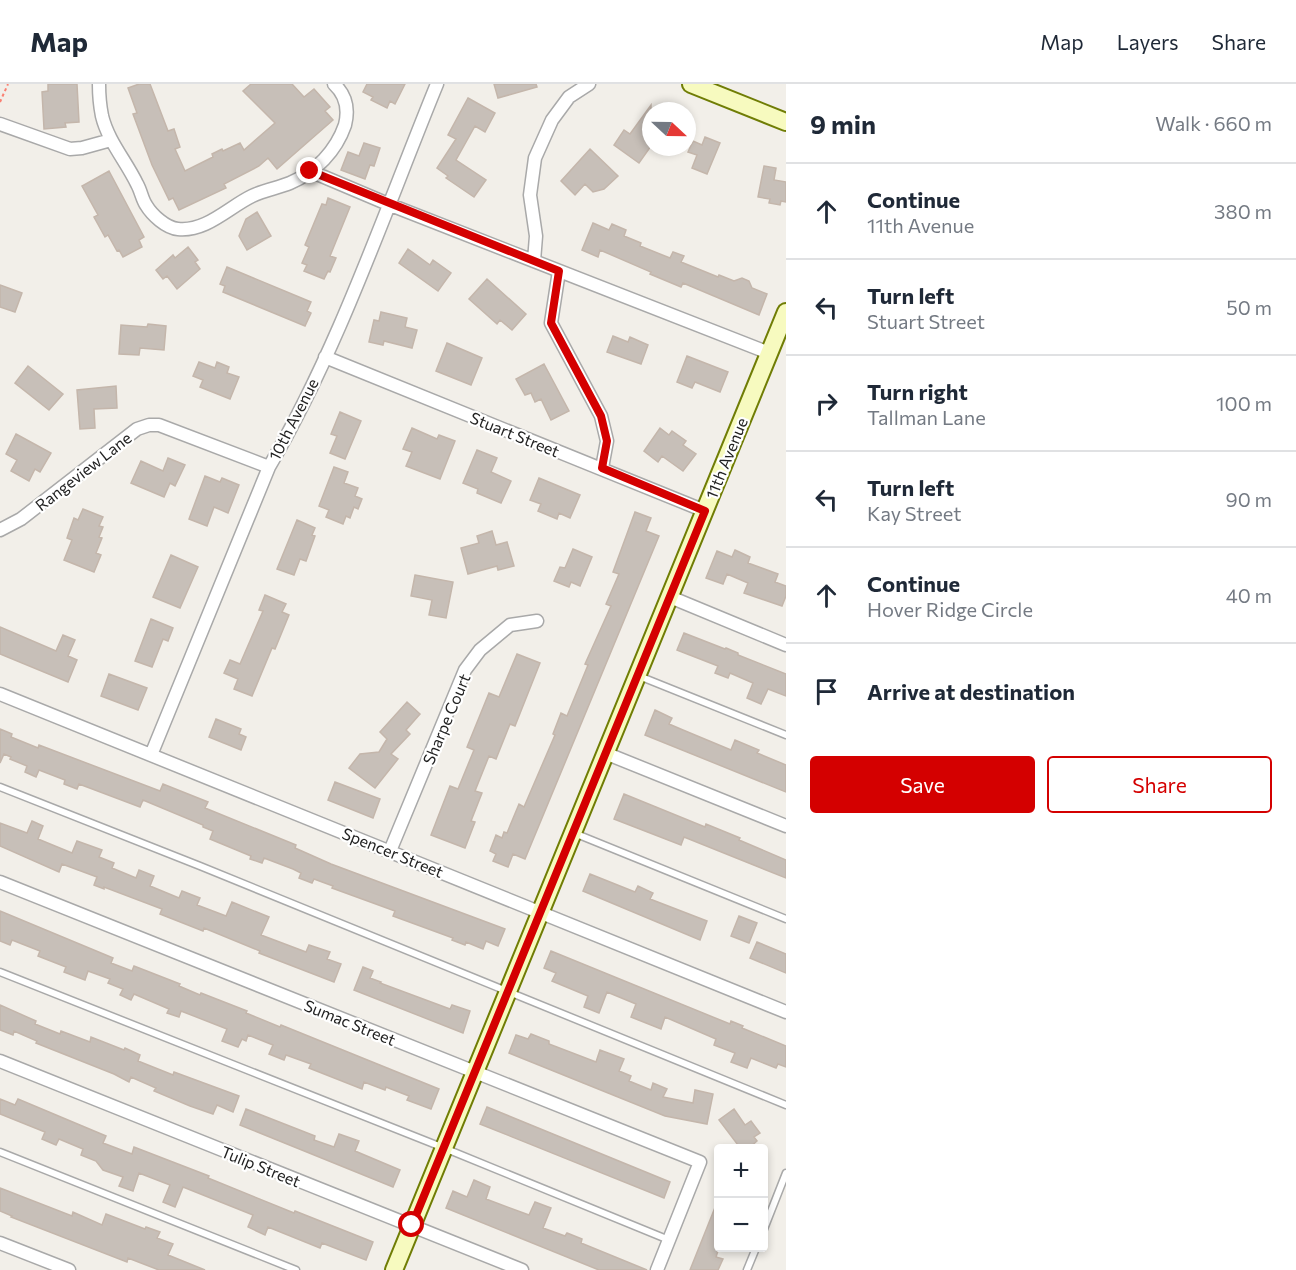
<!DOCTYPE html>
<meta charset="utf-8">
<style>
body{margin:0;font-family:Commissioner,sans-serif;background:#f6f6f7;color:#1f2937}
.controls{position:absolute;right:18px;bottom:18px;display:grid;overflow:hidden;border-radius:6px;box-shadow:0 3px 9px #0003}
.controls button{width:54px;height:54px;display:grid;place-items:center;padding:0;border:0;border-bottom:2px solid #e0e1e3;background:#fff;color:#1f2937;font:30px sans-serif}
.compass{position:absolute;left:642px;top:18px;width:54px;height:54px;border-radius:50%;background:#fff;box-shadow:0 3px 9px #0003;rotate:112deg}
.stop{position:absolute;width:18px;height:18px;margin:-14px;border:4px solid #d40000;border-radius:50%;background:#fff}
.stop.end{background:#d40000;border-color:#fff;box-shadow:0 2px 6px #0008}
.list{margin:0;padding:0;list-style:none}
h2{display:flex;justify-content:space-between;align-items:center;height:78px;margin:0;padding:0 24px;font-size:26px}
h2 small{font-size:20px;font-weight:400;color:#747a83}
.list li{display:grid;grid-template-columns:39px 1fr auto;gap:18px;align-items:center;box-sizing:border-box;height:96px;padding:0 24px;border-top:2px solid #e0e1e3}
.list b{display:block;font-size:22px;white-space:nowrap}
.list p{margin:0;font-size:20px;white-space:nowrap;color:#747a83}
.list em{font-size:20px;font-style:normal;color:#747a83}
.actions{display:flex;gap:12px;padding:18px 24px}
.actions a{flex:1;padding:14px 0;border:2px solid #d40000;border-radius:6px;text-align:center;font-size:21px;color:#d40000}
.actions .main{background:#d40000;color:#fff}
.icon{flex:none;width:33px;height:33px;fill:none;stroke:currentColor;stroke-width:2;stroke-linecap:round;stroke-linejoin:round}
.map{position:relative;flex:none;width:786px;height:1186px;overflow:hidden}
header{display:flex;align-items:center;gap:36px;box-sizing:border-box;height:84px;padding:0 30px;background:#fff;border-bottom:2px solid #e0e1e3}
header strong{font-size:28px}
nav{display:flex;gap:33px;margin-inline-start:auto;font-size:21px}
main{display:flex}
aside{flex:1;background:#fff}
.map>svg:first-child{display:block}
</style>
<header>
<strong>Map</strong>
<nav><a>Map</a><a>Layers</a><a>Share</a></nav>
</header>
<main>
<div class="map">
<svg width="786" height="1186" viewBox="0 0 786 1186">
<rect width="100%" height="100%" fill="#f2efe9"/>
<path fill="#c7bfb8" stroke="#c4b6ab" stroke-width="1.5" d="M48 0H77L79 38 65 39 66 43 44 45 42 8 48 7Z
M139 0H150L168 47 174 45 180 63 175 65 185 87 213 73 212 70 222 65 223 67 240 59 244 66 275 39 243 7 251 0H292L304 13 314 5 330 23 325 27 333 36 277 85 268 74 259 82 224 100 226 104 179 126 173 114 169 116 152 81 133 30 137 29 128 4Z
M367 0H405L395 20 390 17 387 24 371 16 373 13 363 8Z
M494 0H536L537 3 498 14Z
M468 14 495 29 485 48 475 42 456 76 486 96 474 113 446 94 448 92 437 84 456 55 448 51Z
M651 21V62L639 79 614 61 624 46 630 50Z
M705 53 720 59 707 90 692 84 697 71 688 68 693 57 702 61Z
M364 59 380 64 374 82 370 81 365 95 341 86 348 68 359 72Z
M590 65 618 92 604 105 593 108 585 100 575 111 561 97Z
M764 82 776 84 774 96 786 98V118L781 117 780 121 769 119 770 115 758 113Z
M109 87 144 153 139 156 142 163 123 173 119 166 117 167 108 151 105 153 94 133 98 131 82 102Z
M328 114 350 123 330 172 336 174 330 188 328 187 324 195 304 187 307 181 302 179 309 163 305 161 322 120 326 121Z
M257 128 271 152 247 166 239 152 246 135Z
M593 139 609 146 612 140 626 146 624 152 641 159 640 162 670 174 673 168 684 172 681 178 718 193 719 191 734 197 742 194 749 197 752 204 767 210 759 231 683 199 681 203 650 190 651 188 600 166 598 173 582 166Z
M188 163 198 176 195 178 200 185 177 205 167 192 163 195 156 186 173 171 175 174Z
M408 165 430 181 433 176 451 189 438 207 399 179Z
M227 183 311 218 307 227 311 229 305 242 223 208 225 202 220 200Z
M487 195 526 230 512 246 500 236 497 240 469 215Z
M0 201 22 209 15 228 0 223Z
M381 228 407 234 405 243 417 246 412 264 384 257 383 261 369 258 374 236 379 237Z
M148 240 166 242 164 266 140 264 139 271 119 270 121 241 147 243Z
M613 252 628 258 630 253 648 261 641 280 607 268Z
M447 259 482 274 471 301 436 287Z
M687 272 728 288 720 308 695 298 692 304 677 298Z
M199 278 215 284 217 278 229 283 227 289 239 293 230 315 200 303 203 296 193 292Z
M544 280 569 327 551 336 541 315 535 318 531 309 525 311 516 295Z
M28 282 63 310 49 326 15 299Z
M116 302 117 324 94 325 95 344 80 345 77 306Z
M340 328 361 337 345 375 330 369 337 352 331 350Z
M412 344 437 355 439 351 455 357 440 395 406 382 412 368 403 365Z
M660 344 669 351 672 347 686 357 683 361 696 370 683 387 662 372 658 378 644 367Z
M16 350 51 369 40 388 35 385 29 397 11 387 17 376 6 370Z
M477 366 497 374 491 388 511 397 501 419 477 409 478 405 463 399Z
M168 374 185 381 175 402 170 399 164 413 131 399 141 377 163 387Z
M334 383 348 388 344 399 358 404 355 412 362 415 358 425 354 423 350 434 346 432 343 440 326 433 329 426 319 422Z
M205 392 220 398 222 394 239 401 228 429 214 423 207 442 189 435Z
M539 394 580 411 570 434 559 429 557 435 538 427 541 420 530 416Z
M83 425 103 433 99 442 103 443 99 453 102 454 96 469 101 471 94 488 64 476 72 456 67 454 74 434 78 436Z
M635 428 651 434 646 447 659 452 525 775 513 770 508 783 493 777 496 770 490 767 496 751 502 754 504 748 507 749 519 720 524 723 555 651 553 650 561 629 567 632 588 581 585 580 611 522 606 520 619 490 613 488Z
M297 436 315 444 312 451 315 452 306 477 300 475 294 491 277 485Z
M492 447 496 461 507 458 514 482 498 486 497 482 468 490 461 464 479 459 477 452Z
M573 465 592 473 580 502 571 498 569 503 554 497 560 483 565 484Z
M735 466 750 473 748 479 778 490 775 498 786 502V512L782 522 744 509 748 499 727 490 723 500 706 494 717 467 732 473Z
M171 471 198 483 180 524 153 513Z
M415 491 453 498 446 534 429 531 432 516 411 512Z
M265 511 286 520 282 528 289 531 275 565 272 564 252 612 234 605 238 595 224 589 230 576 240 580 263 527 259 526Z
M151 535 173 544 168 557 163 555 152 583 135 577Z
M0 543 56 567 63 551 75 556 68 572 77 576 68 598 0 570Z
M684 549 725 565 726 564 738 569V571L786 590V612L768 605 761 620 747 614 753 599 730 589 728 594 715 589 718 582 677 566Z
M517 570 540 579 515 642 510 640 496 675 489 672 475 707 482 709 471 737 475 738 465 764 431 751 450 702 458 705 474 666 467 663 489 609 499 613Z
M109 590 147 604 138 626 101 612Z
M407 618 420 630 406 646 410 650 391 670 398 675 375 704 349 684 360 670 379 668 387 655 380 648Z
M655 626 672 634 669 640 683 646 731 666 735 656 759 666 757 669 786 681V708L645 651Z
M216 635 241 645 239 650 246 653 241 666 209 653Z
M0 645 12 650 11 653 38 664 39 661 160 707 163 700 208 718 205 724 296 761 295 764 331 780 505 845 498 862 486 857 483 865 466 858 465 861 452 856 453 854 393 832 395 827 332 804 333 802 314 795 312 799 299 794 301 789 293 785 264 774 262 779 250 775 251 772 210 755 213 747 203 743V741L143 716 140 723 79 700 77 705 64 700 65 696 39 686 36 693 25 688 27 682 10 675 11 673 4 670 0 679Z
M335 698 380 715 373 734 328 716Z
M624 710 705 743 706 740 740 754 739 756 786 776V794L684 753 681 761 614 735Z
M32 737 43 742 38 755 72 769 77 757 102 766 99 773 114 779 112 784 136 794 139 786 154 792 150 802 179 814 182 807 200 814 197 821 226 832 232 818 269 833 261 851 306 868 309 861 330 868 327 875 341 880 334 898 259 869 260 867 204 844 203 847 160 830 162 825 104 803V805L94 801 97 793 62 780 59 788 0 762V739L27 749Z
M590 790 635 808 638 802 653 809 650 815 707 837 700 856 583 807Z
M0 827 113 874 111 879 132 887 134 882 180 900 179 902 200 911 201 909 247 927 246 929 280 943 281 941 439 1005 431 1025 407 1016 409 1012 386 1003 385 1006 364 998 362 1005 309 984 311 980 286 971 284 976 269 970 273 961 248 951 246 957 242 955 238 963 222 957 227 945 181 927 179 933 167 929 169 925 134 910 131 916 120 911 123 905 108 899 110 895 88 887 85 896 64 888 66 883 38 872 40 867 12 856 10 861 0 857Z
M739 832 757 839 749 859 731 852Z
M757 858 786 870V889L750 874Z
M551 867 730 940 731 937 743 942 742 944 786 962V983L778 980 776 984 751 974 747 984 731 978 735 969 714 961 716 955 665 933 661 945 631 933 636 920 607 908 599 929 584 923 588 912 552 897 556 889 544 884Z
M363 883 373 887 370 894 381 898 380 899 450 925 452 921 470 927 463 949 354 906Z
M0 921 36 937 35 940 60 950 61 947 90 958 91 953 124 966 125 964 140 971 138 977 173 991 174 988 239 1012 233 1028 217 1021 213 1030 190 1022 154 1007 156 1004 131 993 129 998 114 990 36 959 37 957 14 947 13 951 0 946Z
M531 950 549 957V960L596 978 600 966 624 975 619 987 631 992 629 997 651 1006 653 999 667 1005 663 1013 693 1019 695 1006 713 1010 707 1040 665 1032 509 969 516 951 528 955Z
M0 1015 15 1021 18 1015 106 1052 103 1059 132 1070 134 1063 209 1092 208 1094 294 1129 295 1127 373 1158 366 1176 322 1159 320 1164 268 1143 265 1151 248 1143 253 1131 183 1103 175 1123 163 1118 170 1101 139 1089 133 1107 119 1102 123 1093 103 1086 96 1077 81 1071 83 1065 59 1055 56 1061 42 1055 45 1048 0 1030Z
M487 1023 670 1098 664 1114 480 1040Z
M246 1025 315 1052 314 1056 334 1063 339 1050 359 1057 355 1067 400 1086 393 1103 240 1041Z
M734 1025 745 1041 751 1037 760 1049 754 1053 757 1057 748 1065H741L719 1036Z
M474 1096 490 1103 486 1115 529 1131 535 1118 551 1124 543 1144 565 1152 567 1149 582 1155 581 1159 647 1186H599L446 1124 453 1107 467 1113Z
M0 1104 72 1132 73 1128 102 1141 106 1130 145 1145 146 1143 160 1148 157 1154 173 1160 168 1171 205 1186H159L128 1174 127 1178 11 1133 12 1132 0 1127Z
M718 1116V1167L716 1173 723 1175 718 1186H690Z"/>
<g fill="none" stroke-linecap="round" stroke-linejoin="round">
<defs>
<path id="lane" d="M639 592 786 651
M0 703 200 782 786 1021
M574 749 786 835
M0 888 444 1064 669 1156
M0 1068 296 1186
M764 1145 786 1089
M747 1186 756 1164"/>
<path id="street" d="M99 0C99 10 100 22 102 32 108 57 126 77 137 100 141 107 142 115 146 121 152 131 166 144 178 145 206 148 229 123 252 112 264 106 278 104 290 99 316 88 336 67 345 41 349 25 346 11 334 0
M0 40 70 65 82 64 111 56
M310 87 388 120 769 269
M534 177 536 152 530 111 535 74 552 36 569 13 589 0
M559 187 551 239 601 332 607 357 602 384
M325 273 705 427
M0 446 21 435 137 345 149 341H159L269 383
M670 513 786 561
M0 610 786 928
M605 669 786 742
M151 671 269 383C338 266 385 127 437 0
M390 767 465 586 480 566 510 541 537 537
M0 798 700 1078 657 1186
M0 977 522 1186
M0 1159 69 1186"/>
<path id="secondary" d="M691 0 786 38
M394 1186 786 228"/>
</defs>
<use href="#lane" stroke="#a9a9a9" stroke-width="9"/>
<use href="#street" stroke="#a9a9a9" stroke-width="15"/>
<use href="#secondary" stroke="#707d05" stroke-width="20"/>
<path stroke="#fa8072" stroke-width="2" stroke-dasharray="3 3" stroke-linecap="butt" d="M0 18 8 0"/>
<use href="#lane" stroke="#fff" stroke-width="6"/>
<use href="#street" stroke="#fff" stroke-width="12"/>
<use href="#secondary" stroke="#f7fabf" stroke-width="16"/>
</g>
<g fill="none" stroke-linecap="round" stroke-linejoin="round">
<path stroke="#d40000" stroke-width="8" d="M310 87 559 187 551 239 601 332 607 357 602 384 705 427 412 1141"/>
</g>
<g text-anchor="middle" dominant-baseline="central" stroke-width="4.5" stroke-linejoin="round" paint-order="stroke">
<g font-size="16" fill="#222" stroke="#fff">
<text transform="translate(293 335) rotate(-63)">10th Avenue</text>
<text transform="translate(515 350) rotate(22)">Stuart Street</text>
<text transform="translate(726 374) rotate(-68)">11th Avenue</text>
<text transform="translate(83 387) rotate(-38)">Rangeview Lane</text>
<text transform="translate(446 635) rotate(-67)">Sharpe Court</text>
<text transform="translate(393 768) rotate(22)">Spencer Street</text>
<text transform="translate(350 938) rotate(22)">Sumac Street</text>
<text transform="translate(261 1082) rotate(22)">Tulip Street</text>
</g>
</g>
</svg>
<div class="controls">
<button>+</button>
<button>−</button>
</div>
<svg class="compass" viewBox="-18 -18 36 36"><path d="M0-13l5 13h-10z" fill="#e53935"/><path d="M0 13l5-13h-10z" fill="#747a83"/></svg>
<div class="stop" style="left:412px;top:1141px"></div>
<div class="stop end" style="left:310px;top:87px"></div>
</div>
<aside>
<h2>9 min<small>Walk · 660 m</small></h2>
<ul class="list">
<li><svg class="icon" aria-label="ahead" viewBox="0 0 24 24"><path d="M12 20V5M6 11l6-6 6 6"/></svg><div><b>Continue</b><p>11th Avenue</p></div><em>380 m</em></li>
<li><svg class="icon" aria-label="left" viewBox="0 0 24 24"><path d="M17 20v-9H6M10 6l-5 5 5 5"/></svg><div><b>Turn left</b><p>Stuart Street</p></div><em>50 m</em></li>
<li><svg class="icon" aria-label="right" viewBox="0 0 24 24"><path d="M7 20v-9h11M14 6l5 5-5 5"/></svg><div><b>Turn right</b><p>Tallman Lane</p></div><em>100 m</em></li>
<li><svg class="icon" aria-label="left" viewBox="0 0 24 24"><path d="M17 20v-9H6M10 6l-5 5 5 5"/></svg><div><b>Turn left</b><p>Kay Street</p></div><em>90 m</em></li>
<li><svg class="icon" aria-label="ahead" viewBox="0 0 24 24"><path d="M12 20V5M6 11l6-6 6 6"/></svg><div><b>Continue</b><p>Hover Ridge Circle</p></div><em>40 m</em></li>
<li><svg class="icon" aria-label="arrive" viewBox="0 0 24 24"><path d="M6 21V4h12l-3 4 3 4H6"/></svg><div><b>Arrive at destination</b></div></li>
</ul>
<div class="actions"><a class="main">Save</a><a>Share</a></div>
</aside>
</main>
